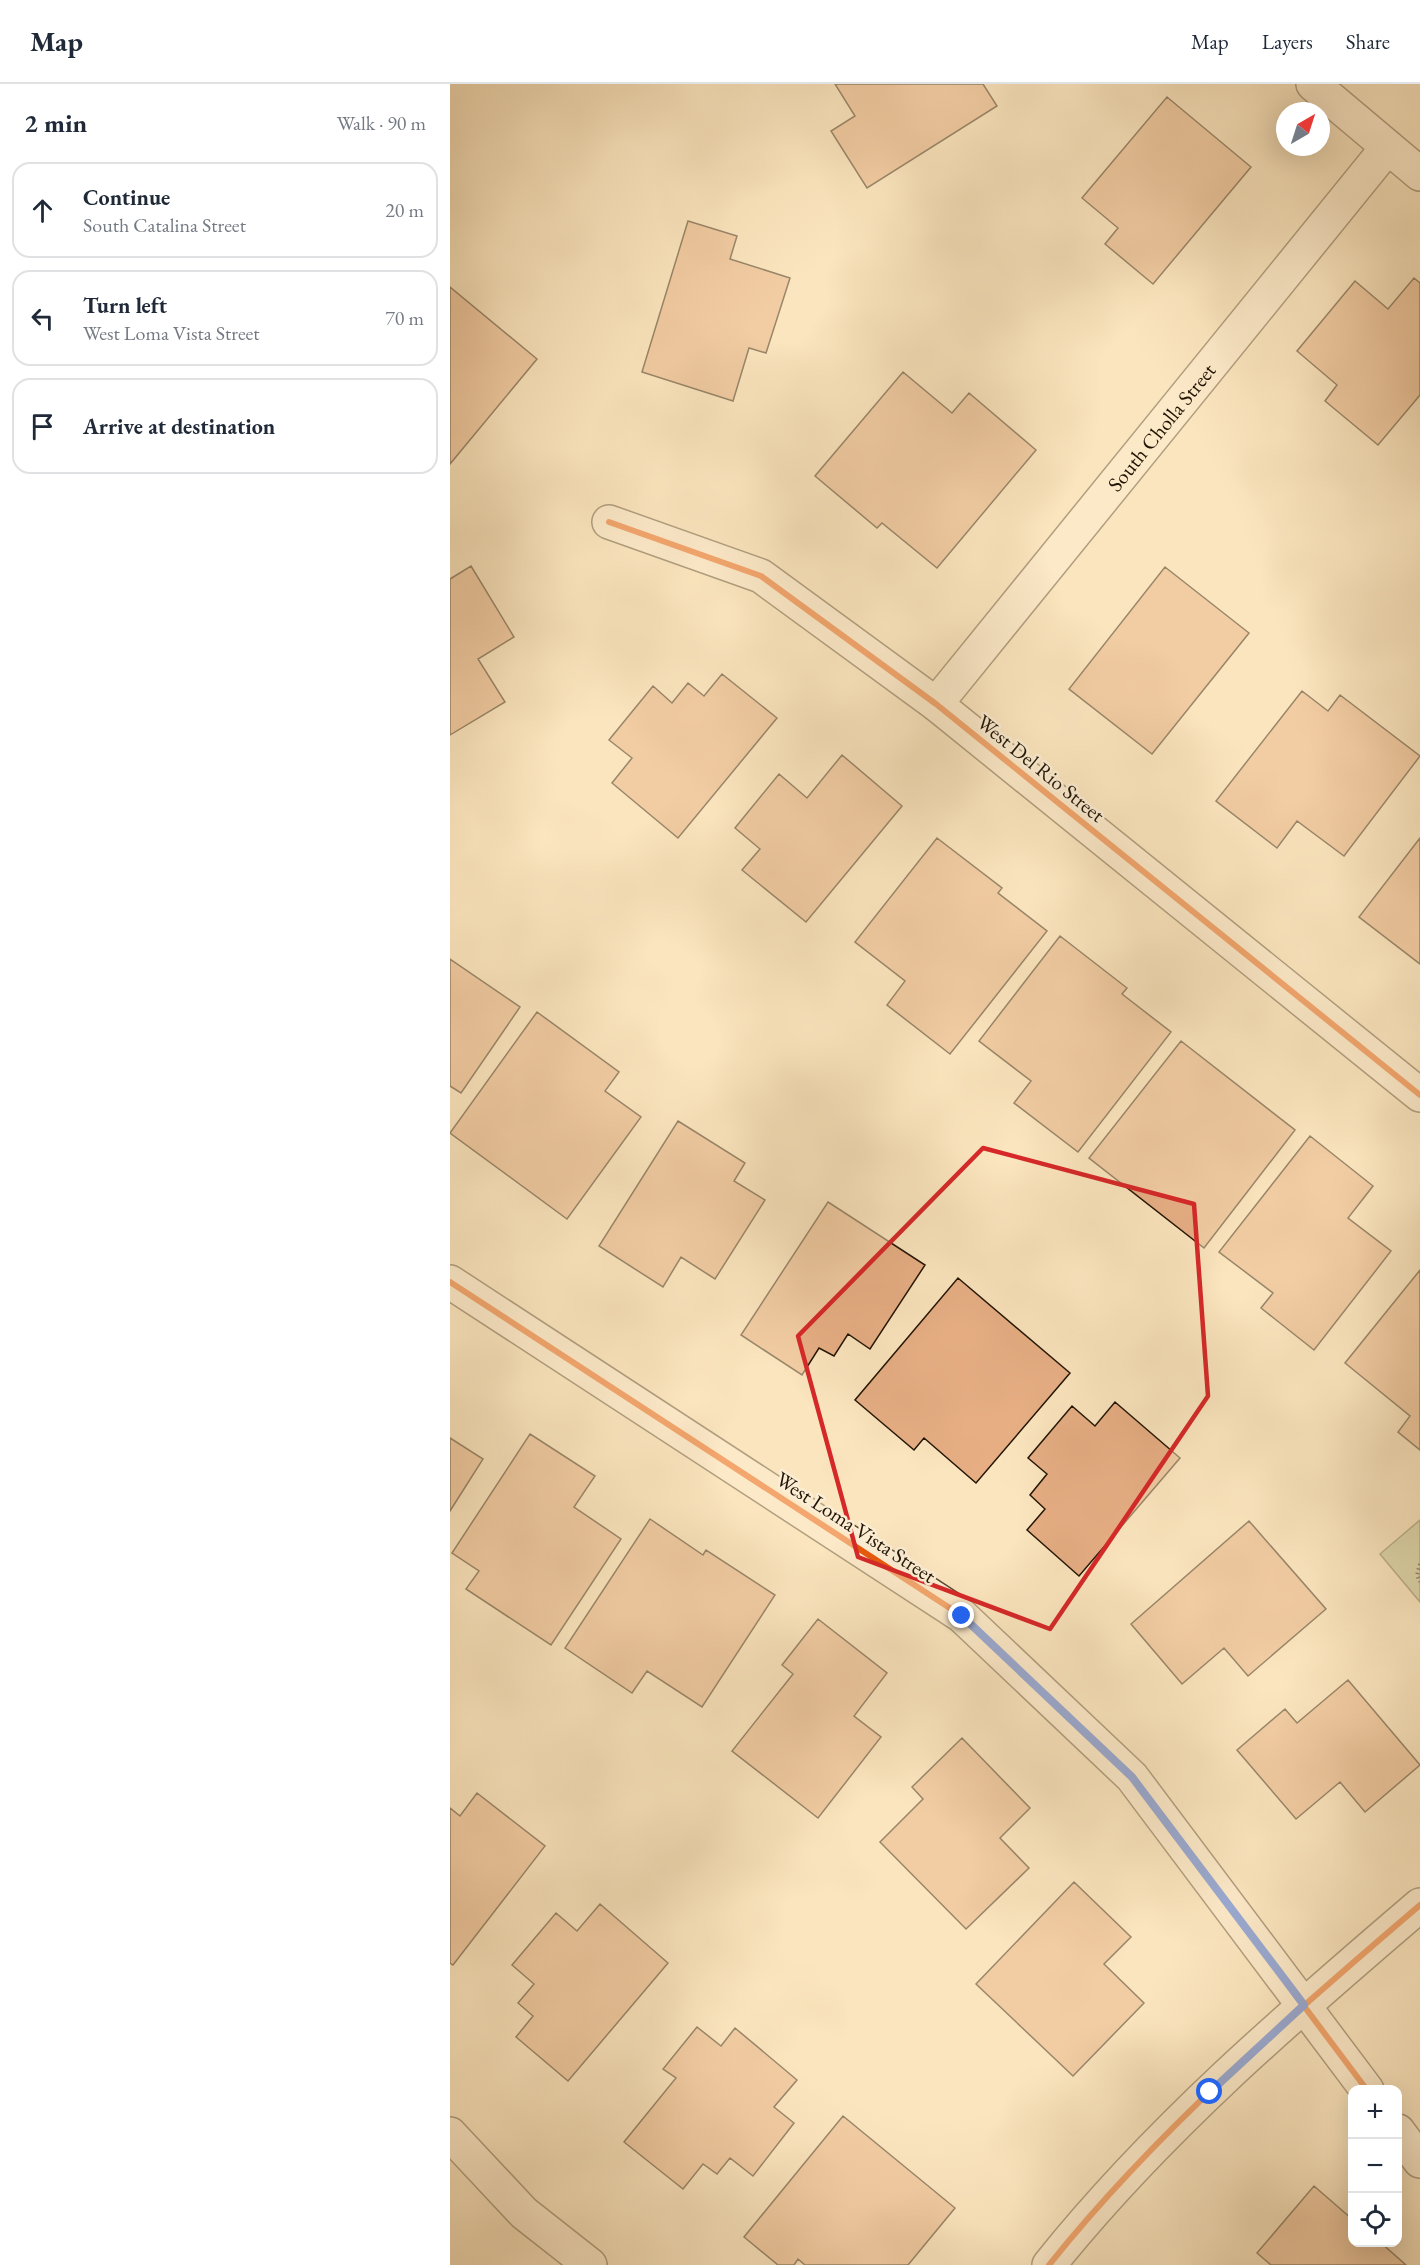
<!DOCTYPE html>
<meta charset="utf-8">
<style>
body{margin:0;font-family:"EB Garamond",serif;background:#f2f2f3;color:#1f2937}
.controls{position:absolute;right:18px;bottom:18px;display:grid;overflow:hidden;border-radius:12px;box-shadow:0 6px 24px #0002}
.controls button{width:54px;height:54px;display:grid;place-items:center;padding:0;border:0;border-bottom:2px solid #e0e1e3;background:#fff;color:#1f2937;font:30px sans-serif}
.compass{position:absolute;left:826px;top:18px;width:54px;height:54px;border-radius:50%;background:#fff;box-shadow:0 6px 24px #0002;rotate:39deg}
.stop{position:absolute;width:18px;height:18px;margin:-14px;border:4px solid #2563eb;border-radius:50%;background:#fff}
.stop.end{background:#2563eb;border-color:#fff;box-shadow:0 2px 6px #0008}
.list{margin:0;padding:0;list-style:none}
h2{display:flex;justify-content:space-between;align-items:center;height:78px;margin:0;padding:0 24px;font-size:26px}
h2 small{font-size:20px;font-weight:400;color:#747a83}
.list li{display:grid;grid-template-columns:39px 1fr auto;gap:18px;align-items:center;box-sizing:border-box;height:96px;margin:0 12px 12px;padding:0 12px;border:2px solid #e0e1e3;border-radius:18px}
.list b{display:block;font-size:22px;white-space:nowrap}
.list p{margin:0;font-size:20px;white-space:nowrap;color:#747a83}
.list em{font-size:20px;font-style:normal;color:#747a83}
.icon{flex:none;width:33px;height:33px;fill:none;stroke:currentColor;stroke-width:2;stroke-linecap:round;stroke-linejoin:round}
.map{position:relative;flex:none;width:970px;height:2181px;overflow:hidden}
header{display:flex;align-items:center;gap:36px;box-sizing:border-box;height:84px;padding:0 30px;background:#fff;border-bottom:2px solid #e0e1e3}
header strong{font-size:28px}
nav{display:flex;gap:33px;margin-inline-start:auto;font-size:21px}
main{display:flex}
aside{flex:1;background:#fff}
.map>svg:first-child{display:block}
</style>
<header>
<strong>Map</strong>
<nav><a>Map</a><a>Layers</a><a>Share</a></nav>
</header>
<main>
<aside>
<h2>2 min<small>Walk · 90 m</small></h2>
<ul class="list">
<li><svg class="icon" aria-label="ahead" viewBox="0 0 24 24"><path d="M12 20V5M6 11l6-6 6 6"/></svg><div><b>Continue</b><p>South Catalina Street</p></div><em>20 m</em></li>
<li><svg class="icon" aria-label="left" viewBox="0 0 24 24"><path d="M17 20v-9H6M10 6l-5 5 5 5"/></svg><div><b>Turn left</b><p>West Loma Vista Street</p></div><em>70 m</em></li>
<li><svg class="icon" aria-label="arrive" viewBox="0 0 24 24"><path d="M6 21V4h12l-3 4 3 4H6"/></svg><div><b>Arrive at destination</b></div></li>
</ul>
</aside>
<div class="map">
<svg width="970" height="2181" viewBox="0 0 970 2181">
<rect width="100%" height="100%" fill="#fbe5be"/>
<filter id="stains"><feTurbulence type="fractalNoise" baseFrequency=".00333" numOctaves="4"/><feColorMatrix values="0 0 0 0 .2 0 0 0 0 .09 0 0 0 0 .02 0 0 0 .5 -.17"/></filter>
<radialGradient id="worn" r=".72"><stop offset=".6" stop-color="#630" stop-opacity="0"/><stop offset="1" stop-color="#630" stop-opacity=".3"/></radialGradient>
<path fill="#bac695" stroke="#6e6e4d" stroke-width="1.5" d="M970 1436V1518L930 1470Z"/>
<path fill="#e7ae84" stroke="#221505" stroke-width="1.5" d="M385 0H533L547 22 417 104 381 47 405 32Z
M717 13 801 83 703 200 655 160 668 144 632 114Z
M238 137 287 152 280 175 340 194 316 269 299 264 283 317 192 288Z
M964 194 970 199V311L928 361 875 317 887 301 847 267 905 197 938 225Z
M0 203 87 275 0 380Z
M453 288 502 329 519 309 586 366 487 484 432 439 427 444 365 392Z
M21 482 64 553 28 575 55 618 0 651V495Z
M715 483 799 549 702 670 619 605Z
M272 590 327 634 228 754 162 699 182 674 159 656 203 602 222 619 238 599 254 612Z
M852 607 878 627 890 611 970 672 894 772 847 737 827 764 766 717Z
M392 671 452 722 356 838 292 786 310 765 285 744 329 690 357 714Z
M487 754 552 804 548 809 597 847 500 970 437 921 455 897 405 858Z
M970 754V880L909 833Z
M610 852 677 904 672 910 721 948 628 1068 564 1019 581 997 529 957Z
M0 875 70 923 11 1009 0 1002Z
M87 928 169 988 155 1007 191 1033 117 1135 0 1049Z
M731 957 845 1046 754 1164 639 1074Z
M228 1037 295 1079 284 1097 315 1116 265 1195 231 1173 213 1203 149 1162Z
M860 1052 923 1102 898 1134 941 1167 864 1266 811 1224 823 1209 769 1168Z
M378 1118 475 1181 420 1265 398 1250 384 1272 369 1264 352 1291 291 1251Z
M970 1186V1366L948 1348 960 1332 895 1279Z
M508 1194 620 1289 526 1399 474 1354 464 1366 405 1316Z
M665 1318 730 1374 629 1492 577 1446 595 1425 580 1411 597 1390 578 1374 622 1322 645 1342Z
M80 1350 145 1392 124 1423 171 1455 101 1561 16 1505 29 1487 2 1469Z
M0 1354 33 1375 0 1427Z
M200 1435 253 1471 256 1466 325 1511 252 1623 197 1587 182 1609 115 1564Z
M799 1437 876 1525 798 1592 774 1564 732 1600 681 1540Z
M368 1535 437 1589 404 1632 431 1653 368 1734 282 1667 343 1590 332 1581Z
M898 1596 970 1681 915 1728 890 1698 846 1735 787 1666 835 1625 847 1639Z
M512 1654 580 1724 550 1754 579 1784 516 1845 430 1758 473 1715 462 1703Z
M27 1709 95 1762 3 1881 0 1879V1724L10 1732Z
M624 1798 681 1853 654 1880 694 1919 623 1992 526 1900Z
M150 1820 218 1879 118 1997 66 1953 83 1932 68 1919 84 1900 62 1881 106 1829 127 1847Z
M247 1943 271 1962 285 1944 347 1996 324 2023 344 2039 303 2092 280 2074 267 2090 253 2080 233 2105 174 2058 226 1994 213 1985Z
M393 2032 505 2124 458 2181H355L348 2175 344 2181H328L294 2153Z
M864 2102 902 2135V2158H930L956 2181H821L807 2169Z"/>
<g fill="none" stroke-linecap="round" stroke-linejoin="round">
<defs>
<g id="minor">
<path d="M863 0 970 90"/>
<path d="M159 438 311 492 486 620 970 1011"/>
<path id="s1" d="M486 620 937 64"/>
<path d="M0 1198 512 1532 682 1693 917 2006"/>
<path d="M948 2047 970 2077"/>
<path d="M0 2050 74 2129 140 2181"/>
<path d="M599 2181C707 2046 839 1933 970 1821"/>
</g>
</defs>
<use href="#minor" stroke="#584933" stroke-width="36"/>
<path stroke="#221505" stroke-width="4" stroke-dasharray="1.5 3" stroke-linecap="butt" d="M970 1480 967 1491 970 1498"/>
<use href="#minor" stroke="#fceed5" stroke-width="33"/>
<defs>
<path id="cycleway" d="M159 438 311 492 486 620 970 1011
M0 1198 512 1532 682 1693 917 2006
M599 2181C707 2046 839 1933 970 1821"/>
</defs>
<use href="#cycleway" stroke="#fceed5" stroke-width="10"/>
<use href="#cycleway" stroke="#e8590c" stroke-width="6"/>
</g>
<g fill="none" stroke-linecap="round" stroke-linejoin="round">
<path stroke="#2563eb" stroke-width="8" d="M512 1532 682 1693 854 1921 760 2008"/>
</g>
<path d="M0 0H970V2181H0ZM533 1064 744 1120 758 1312 600 1545 408 1473 348 1252Z" fill="#fbe5be" fill-opacity=".55" fill-rule="evenodd"/>
<path fill="none" stroke="#d62828" stroke-width="4.5" stroke-linejoin="round" d="M533 1064 744 1120 758 1312 600 1545 408 1473 348 1252Z"/>
<g text-anchor="middle" dominant-baseline="central" stroke-width="5" stroke-linejoin="round" paint-order="stroke">
<g font-size="21" fill="#221505" stroke="#fceed5">
<text stroke="none"><textPath href="#s1" startOffset="357">South Cholla Street</textPath></text>
<text transform="translate(591 684) rotate(39)">West Del Rio Street</text>
<text transform="translate(406 1443) rotate(33)">West Loma Vista Street</text>
</g>
</g>
<rect width="100%" height="100%" filter="url(#stains)"/>
<rect width="100%" height="100%" fill="url(#worn)"/>
</svg>
<div class="controls">
<button>+</button>
<button>−</button>
<button><svg class="icon" aria-label="locate" viewBox="0 0 24 24"><circle cx="12" cy="12" r="6"/><path d="M12 2v4M12 18v4M2 12h4M18 12h4"/></svg></button>
</div>
<svg class="compass" viewBox="-18 -18 36 36"><path d="M0-13l5 13h-10z" fill="#e53935"/><path d="M0 13l5-13h-10z" fill="#747a83"/></svg>
<div class="stop" style="left:760px;top:2008px"></div>
<div class="stop end" style="left:512px;top:1532px"></div>
</div>
</main>
